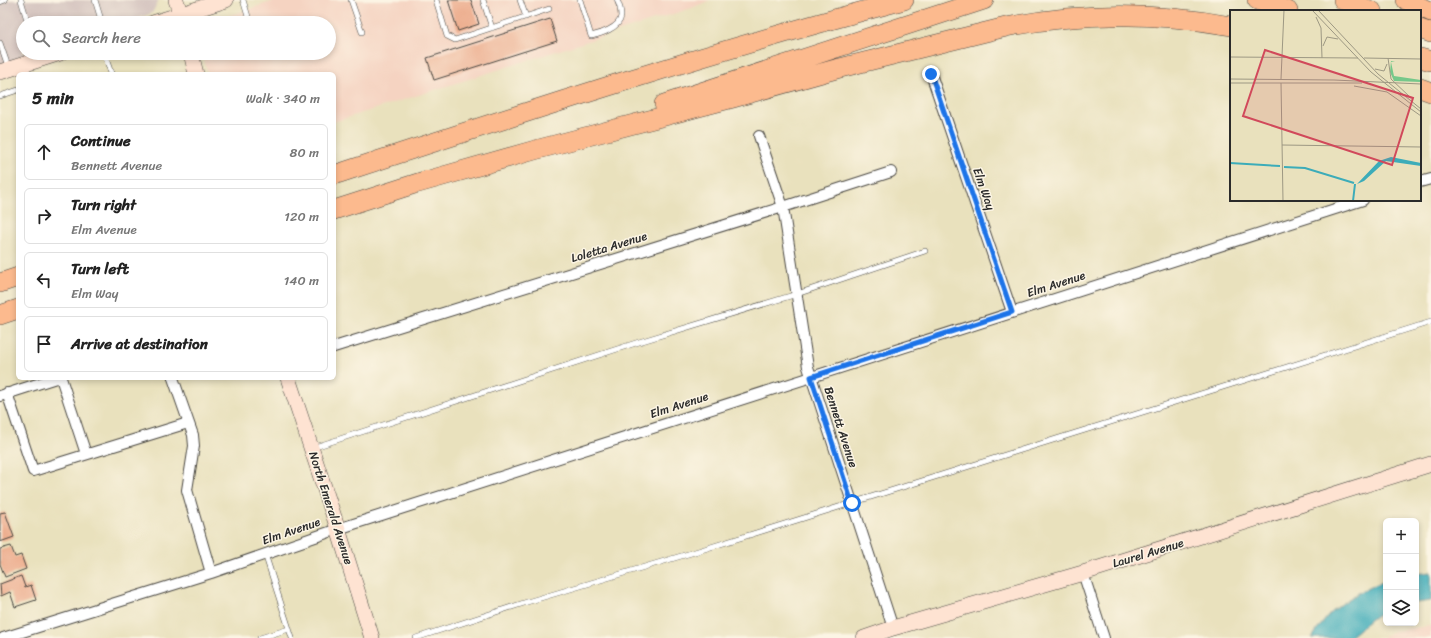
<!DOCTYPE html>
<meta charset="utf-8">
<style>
body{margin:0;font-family:Sriracha,sans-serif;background:#f6f6f6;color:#222}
.controls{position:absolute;right:12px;bottom:12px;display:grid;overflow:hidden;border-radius:6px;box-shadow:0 2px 6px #0003}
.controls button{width:36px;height:36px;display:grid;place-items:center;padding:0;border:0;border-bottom:1px solid #e0e0e0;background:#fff;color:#222;font:20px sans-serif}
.stop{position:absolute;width:12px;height:12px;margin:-9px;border:3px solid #1a73e8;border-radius:50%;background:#fff}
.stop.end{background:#1a73e8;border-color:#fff;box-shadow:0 1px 4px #0008}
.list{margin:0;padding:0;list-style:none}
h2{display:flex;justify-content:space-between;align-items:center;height:52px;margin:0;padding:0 16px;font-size:17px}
h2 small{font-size:13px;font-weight:400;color:#767676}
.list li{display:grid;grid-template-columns:26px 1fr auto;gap:12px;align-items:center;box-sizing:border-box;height:56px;margin:0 8px 8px;padding:0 8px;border:1px solid #e0e0e0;border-radius:6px}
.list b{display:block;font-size:15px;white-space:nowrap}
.list p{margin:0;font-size:13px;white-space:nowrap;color:#767676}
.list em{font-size:13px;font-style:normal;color:#767676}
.icon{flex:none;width:22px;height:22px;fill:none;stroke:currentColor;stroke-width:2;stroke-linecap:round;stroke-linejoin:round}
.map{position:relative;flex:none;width:1431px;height:638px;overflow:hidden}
.search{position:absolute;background:#fff;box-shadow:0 2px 6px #0003;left:16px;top:16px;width:320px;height:44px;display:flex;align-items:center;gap:10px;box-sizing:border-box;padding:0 14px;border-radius:22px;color:#767676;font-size:15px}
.panel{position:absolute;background:#fff;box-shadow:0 2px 6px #0003;left:16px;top:72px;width:320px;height:308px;border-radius:6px}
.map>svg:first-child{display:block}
</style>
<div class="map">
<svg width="1431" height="638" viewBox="0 0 1431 638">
<rect width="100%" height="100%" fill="#fcf5e5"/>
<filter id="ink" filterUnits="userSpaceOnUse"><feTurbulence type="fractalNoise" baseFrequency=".025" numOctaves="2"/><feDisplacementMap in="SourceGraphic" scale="8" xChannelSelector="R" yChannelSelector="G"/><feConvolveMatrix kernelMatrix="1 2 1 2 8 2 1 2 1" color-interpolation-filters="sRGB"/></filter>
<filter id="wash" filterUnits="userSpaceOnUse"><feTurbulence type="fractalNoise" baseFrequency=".012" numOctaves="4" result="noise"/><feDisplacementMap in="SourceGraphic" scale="16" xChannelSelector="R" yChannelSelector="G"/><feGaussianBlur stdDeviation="0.9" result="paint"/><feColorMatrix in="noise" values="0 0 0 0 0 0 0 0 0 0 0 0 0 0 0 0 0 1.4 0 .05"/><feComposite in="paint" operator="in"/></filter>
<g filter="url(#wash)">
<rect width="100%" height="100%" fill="#e9e1bd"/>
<path fill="#f5d3c1" d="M277 0H710L692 8 334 122V74H208L202 53H329V23H206Z
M1431 626V638H1384L1383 636 1404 629Z"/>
<path fill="#d1c0bc" d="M0 0H158V2L152 13 126 23H23V53H49L0 72Z"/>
<path fill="#3cacb9" stroke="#346c72" d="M1431 572V601L1416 603V574Z
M1386 581V611L1371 619 1348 638H1312C1317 630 1323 622 1329 615 1344 600 1366 587 1386 581Z"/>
<g id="blocks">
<path fill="#edaf90" d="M448 0H471L479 24 458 31Z
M550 19 557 41 434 80 427 58Z
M5 512 14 537 0 542V513Z
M11 546 15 557 21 555 26 569 5 577 0 564V549Z
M21 576 25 587 31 585 36 600 15 607 10 592 1 596 0 584Z"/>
</g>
</g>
<g filter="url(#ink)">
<use href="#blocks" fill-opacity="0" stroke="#484641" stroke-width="1"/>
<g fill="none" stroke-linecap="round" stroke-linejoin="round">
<defs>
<path id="lane" d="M21 0 28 23
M95 0 102 23
M243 0 250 23
M351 0 362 32
M436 0 447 36 455 40 549 9
M483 0 492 28
M520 0 526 17
M580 0 591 36C600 34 620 28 621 16 621 11 619 4 617 0
M0 2 5 0
M0 43 9 69
M104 53 111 73
M298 53 299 55
M0 96 18 90
M312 448 639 342 797 294 925 251
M265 554 292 638
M260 638 289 629
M416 638 527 602 698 551 1431 322"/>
<path id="street" d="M931 74 1012 312
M759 136 783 207 808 367 893 628
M1420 182 1431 179
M334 347 783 207 891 172
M61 378 86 454
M173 378 193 435 194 446 187 490 211 573
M7 393 33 471 188 423
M0 396 56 378
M1083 573 1104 638
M3 638 211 573 338 529 1363 200"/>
<path id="secondary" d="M176 0 183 23
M153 23 226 0
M191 53 196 74
M0 72 60 53
M288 378 338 529 372 638
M864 638 893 628 1083 573 1431 464"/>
<path id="highway" d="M1257 0 1288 11
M1343 0 1372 11
M1406 0 1431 12
M1420 29 1431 33
M1420 58 1431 61
M1420 88 1431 92
M664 104 984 0
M334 175C523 113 711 51 904 0
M415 184 535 150 733 98 836 69 1006 27C1081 12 1156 12 1231 26
M334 210 427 180
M0 283 18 277
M0 315 18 309"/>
</defs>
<use href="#lane" stroke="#484641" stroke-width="6"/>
<use href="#street" stroke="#484641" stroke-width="12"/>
<use href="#secondary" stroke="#484641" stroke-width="16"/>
<use href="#highway" stroke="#484641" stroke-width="20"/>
<use href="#lane" stroke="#fff" stroke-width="5"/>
<use href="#street" stroke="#fff" stroke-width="10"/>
<use href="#secondary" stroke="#fee3d2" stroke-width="15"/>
<use href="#highway" stroke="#fcba8e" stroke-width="19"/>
</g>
</g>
<g fill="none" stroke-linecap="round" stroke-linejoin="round" filter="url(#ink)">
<path stroke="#1a73e8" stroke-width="5" d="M852 503 811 377 1012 312 931 74"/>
</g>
<g text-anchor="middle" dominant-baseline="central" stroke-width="3" stroke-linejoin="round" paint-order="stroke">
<g font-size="12" fill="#2b2b2b" stroke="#fcf5e5">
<text transform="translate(984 189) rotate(71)">Elm Way</text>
<text transform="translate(609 247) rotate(-17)">Loletta Avenue</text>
<text transform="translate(1056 284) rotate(-18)">Elm Avenue</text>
<text transform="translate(679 405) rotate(-18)">Elm Avenue</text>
<text transform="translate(841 427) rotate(72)">Bennett Avenue</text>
<text transform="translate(331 508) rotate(72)">North Emerald Avenue</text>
<text transform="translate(291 531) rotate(-19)">Elm Avenue</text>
<text transform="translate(1148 553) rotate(-17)">Laurel Avenue</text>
</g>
</g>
<g transform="translate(1230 10)">
<rect width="191" height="191" fill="#e9e1bd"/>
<path d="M161 51H165L161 52 164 66 191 70V72L164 71 160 62Z" fill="#75c88a"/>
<path d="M161 147 191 153V156L156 151 134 171 127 174 149 151Z" fill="#3cacb9"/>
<path fill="none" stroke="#3cacb9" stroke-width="2" d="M0 153 50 156M54 157 75 158 124 173M123 191 125 174"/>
<path fill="none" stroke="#9d9883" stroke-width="1" d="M82 0 141 62 191 102M88 0 148 64 191 99M86 7 91 18 92 48M93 36 97 27 108 29M0 47 128 48M134 48 191 49M158 48 161 69 180 87M145 59 154 61 157 54M0 69 104 70 191 74M51 69 54 0M0 73H132M51 73 53 191M124 76 157 82 191 106M52 135 191 137"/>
<path fill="#d1495b" fill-opacity="0.15" stroke="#d1495b" stroke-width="2" d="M35 40 183 88 162 155 13 106Z"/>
<rect width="191" height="191" fill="none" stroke="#2b2b2b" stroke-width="2"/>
</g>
</svg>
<div class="controls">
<button>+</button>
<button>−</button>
<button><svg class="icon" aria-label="layers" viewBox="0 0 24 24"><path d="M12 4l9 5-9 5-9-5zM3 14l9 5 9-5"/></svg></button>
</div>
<div class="stop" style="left:852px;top:503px"></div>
<div class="stop end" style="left:931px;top:74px"></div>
<div class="search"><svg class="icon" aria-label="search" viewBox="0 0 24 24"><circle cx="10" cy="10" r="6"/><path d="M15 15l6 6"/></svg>Search here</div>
<section class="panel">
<h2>5 min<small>Walk · 340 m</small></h2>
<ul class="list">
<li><svg class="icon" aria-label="ahead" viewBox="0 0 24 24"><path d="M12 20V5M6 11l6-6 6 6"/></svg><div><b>Continue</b><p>Bennett Avenue</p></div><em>80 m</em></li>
<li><svg class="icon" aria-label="right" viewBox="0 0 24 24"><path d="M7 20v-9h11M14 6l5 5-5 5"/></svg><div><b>Turn right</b><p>Elm Avenue</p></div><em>120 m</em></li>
<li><svg class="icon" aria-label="left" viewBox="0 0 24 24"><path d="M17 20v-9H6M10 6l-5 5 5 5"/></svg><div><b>Turn left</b><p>Elm Way</p></div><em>140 m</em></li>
<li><svg class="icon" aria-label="arrive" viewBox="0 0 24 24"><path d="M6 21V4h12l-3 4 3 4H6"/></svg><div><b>Arrive at destination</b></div></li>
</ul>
</section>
</div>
